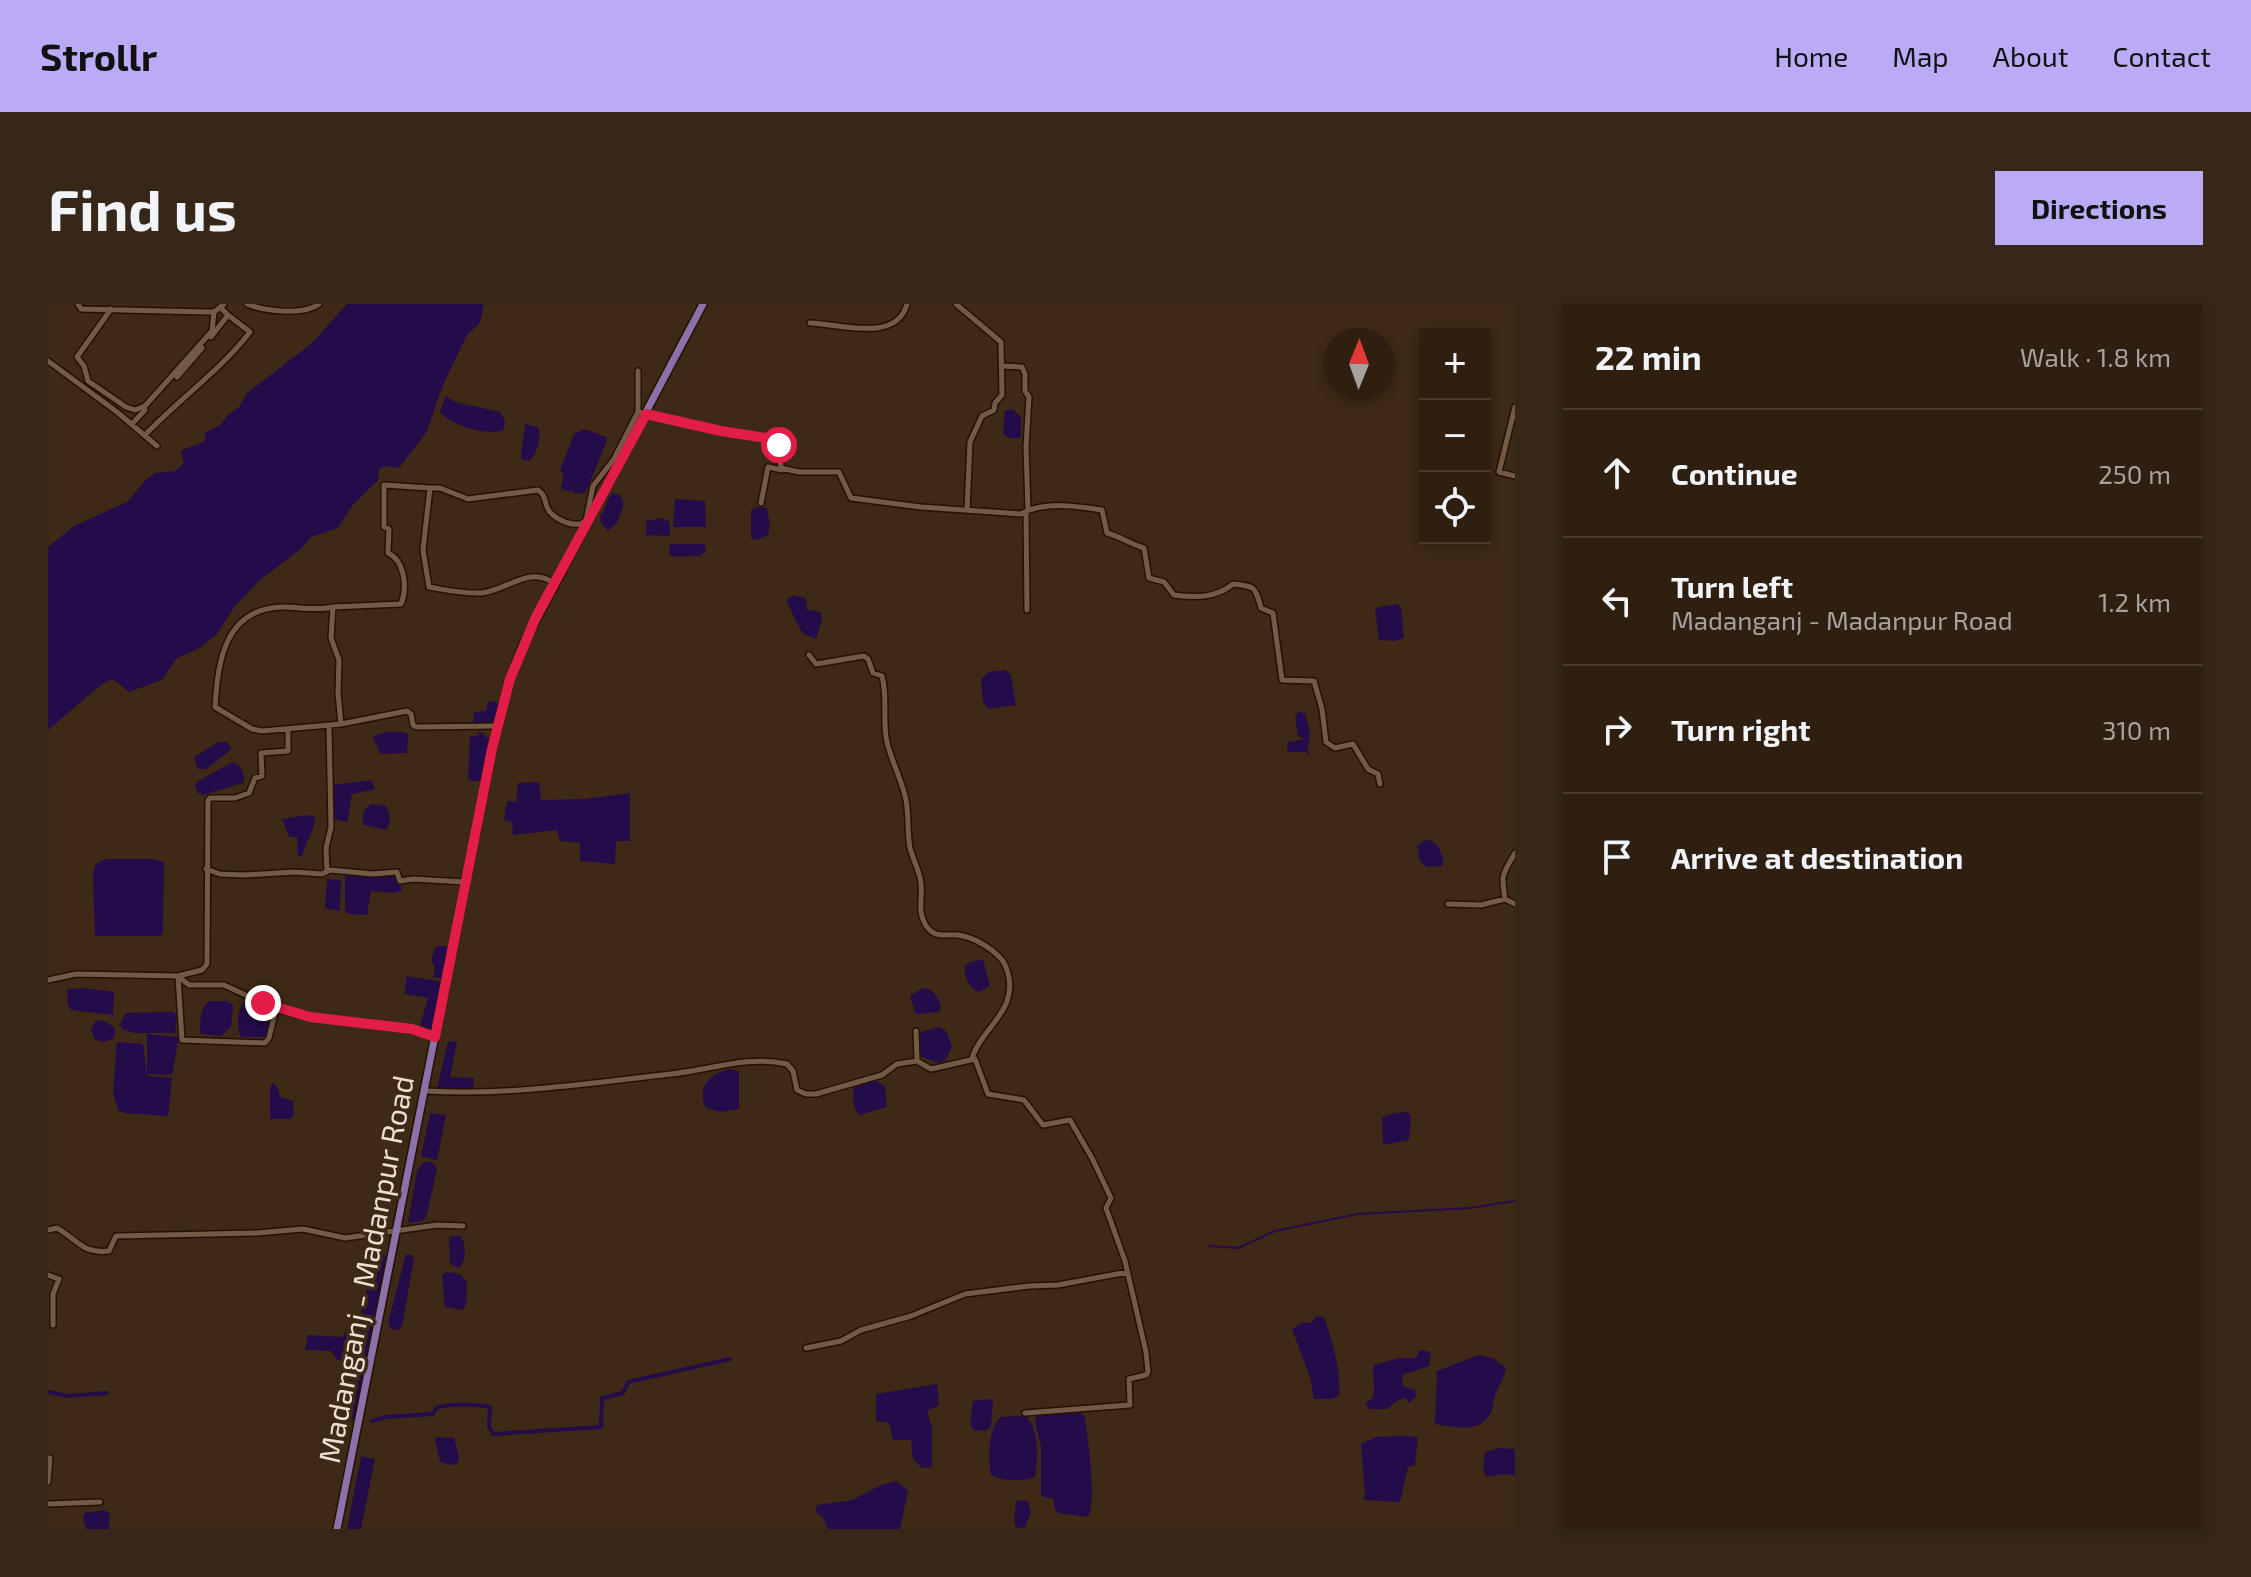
<!DOCTYPE html>
<meta charset="utf-8">
<style>
body{margin:0;font-family:"Exo 2",sans-serif;background:#362719;color:#f1f3f6}
.controls{position:absolute;right:24px;top:24px;display:grid;overflow:hidden;border-radius:0px;box-shadow:0 4px 12px #0003}
.controls button{width:72px;height:72px;display:grid;place-items:center;padding:0;border:0;border-bottom:2px solid #493d30;background:#2e1f10;color:#f1f3f6;font:40px sans-serif}
.compass{position:absolute;left:1275px;top:24px;width:72px;height:72px;border-radius:50%;background:#2e1f10;box-shadow:0 4px 12px #0003;rotate:1deg}
.stop{position:absolute;width:24px;height:24px;margin:-18px;border:6px solid #e11d48;border-radius:50%;background:#fff}
.stop.end{background:#e11d48;border-color:#fff;box-shadow:0 2px 8px #0008}
.list{margin:0;padding:0;list-style:none}
h2{display:flex;justify-content:space-between;align-items:center;height:104px;margin:0;padding:0 32px;font-size:34px}
h2 small{font-size:26px;font-weight:400;color:#a7a29f}
.list li{display:grid;grid-template-columns:52px 1fr auto;gap:24px;align-items:center;box-sizing:border-box;height:128px;padding:0 32px;border-top:2px solid #493d30}
.list b{display:block;font-size:30px;white-space:nowrap}
.list p{margin:0;font-size:26px;white-space:nowrap;color:#a7a29f}
.list em{font-size:26px;font-style:normal;color:#a7a29f}
.icon{flex:none;width:44px;height:44px;fill:none;stroke:currentColor;stroke-width:2;stroke-linecap:round;stroke-linejoin:round}
.map{position:relative;flex:none;width:1467px;height:1225px;overflow:hidden;border-radius:0px}
header{display:flex;align-items:center;gap:48px;box-sizing:border-box;height:112px;padding:0 40px;background:#bbaaf6;color:#111}
header strong{font-size:38px}
nav{display:flex;gap:44px;margin-inline-start:auto;font-size:28px}
.intro{display:flex;align-items:center;justify-content:space-between;box-sizing:border-box;height:192px;padding:0 48px}
h1{margin:0;font-size:56px}
.button{padding:20px 36px;border-radius:0px;background:#bbaaf6;color:#111;font-size:28px;font-weight:700}
main{display:flex;gap:48px;padding:0 48px}
aside{flex:1;background:#2e1f10;border-radius:0px;box-shadow:0 4px 12px #0003}
.map>svg:first-child{display:block}
</style>
<header>
<strong>Strollr</strong>
<nav><a>Home</a><a>Map</a><a>About</a><a>Contact</a></nav>
</header>
<div class="intro"><h1>Find us</h1><a class="button">Directions</a></div>
<main>
<div class="map">
<svg width="1467" height="1225" viewBox="0 0 1467 1225">
<rect width="100%" height="100%" fill="#3d2915"/>
<path fill="#240c4a" d="M299 0H436L432 19 419 31 395 81 378 129 351 164 337 162 331 165 330 176 304 202 290 224 263 233 255 243 212 276 187 302 169 330 153 343 128 355 114 376 81 388 65 375 54 380 0 426V243L26 222 79 198 98 176 107 169 127 167 136 159 133 148 136 145 156 138 158 128 172 121 181 110 191 103 199 89 263 40Z
M398 92 407 98 452 108 457 117 456 125C443 134 398 120 392 107Z
M964 105 973 113V133C966 136 961 134 955 130L957 107Z
M477 120 490 123C494 133 489 151 481 157L473 155V151Z
M536 125 558 133 559 136 538 188 527 190 525 187 515 186 513 183 516 172 512 166 526 130Z
M565 189 572 191 576 200 569 219 560 227 553 219 552 212C559 205 558 194 565 189Z
M627 195 657 197 658 223H625Z
M708 203 719 204 722 221 720 231 709 236 703 234V206Z
M615 214 622 218V232L598 231V217Z
M622 240H653L657 241 658 247 652 252 627 253 621 250Z
M745 291 758 294 759 306 773 308 774 316 768 335 755 330C751 323 740 302 739 296Z
M1349 300 1353 303 1356 334 1347 337 1331 336 1327 304Z
M957 366 963 371 968 401 940 405 935 398 933 375 941 368Z
M440 397 452 399 448 415 441 420 425 419 426 408 438 407Z
M1250 408 1257 409C1260 421 1265 432 1259 444L1261 452 1257 448H1239L1240 438 1256 435 1250 432 1247 413Z
M431 427 442 436 440 455 434 477H422L420 475 422 433 430 431Z
M338 428H354L360 430 359 449 332 450 325 432Z
M170 438H179L184 445 158 465H150L146 453Z
M185 458C192 460 199 473 195 479L155 491 150 489 147 481 150 477Z
M323 476 327 485 304 490 299 518 285 515V481Z
M491 478 493 496 538 495 582 489V537H568L567 560 532 557V539L512 537 509 526 465 531 464 518 456 516 459 497 468 498 470 479Z
M324 500 338 502C343 509 343 519 338 526L316 521C313 512 315 504 324 500Z
M258 511 267 513C267 529 257 536 255 551L250 553 249 533H241L234 515Z
M1377 536C1390 536 1392 546 1396 557L1394 562 1379 563 1372 557 1369 542Z
M57 555H106L116 558 115 628 112 632H47L45 569 48 560Z
M349 570 354 587 345 589 323 587 319 611 300 610 297 607V571Z
M279 575 293 576 292 607 277 604Z
M388 642H398L400 647 395 675 385 673 387 663 383 656Z
M935 656 942 682 931 688C921 685 915 672 917 662L924 657Z
M359 672 395 678 385 727 372 721 380 694 356 690Z
M36 684 66 688 65 711 23 706 20 701 19 685Z
M879 684C887 688 896 700 891 708L868 710 862 692 873 685Z
M161 697H179L185 701 183 723 173 732 153 730C151 719 152 704 161 697Z
M197 697 224 707 223 720 216 733H193C188 723 189 705 197 697Z
M126 708 129 714 127 729H86L74 725 72 720 78 709Z
M48 716 58 718 67 724 66 734 57 738 47 736 43 726Z
M891 723 898 727 904 743 898 755 891 759 874 753 871 736 873 728Z
M99 730 131 733 124 771 99 770Z
M400 737 409 738 402 773 426 774 425 787 389 785Z
M69 738 95 740 99 772 124 774 120 812 76 809 70 806 65 788Z
M682 765 691 768V805L673 808 658 804C648 784 662 769 682 765Z
M826 776 837 782 839 803 811 811 806 802 805 784Z
M224 779 229 782 232 793 245 797 246 810 243 815H222V785Z
M382 809 398 811 389 856 373 852Z
M1347 809 1359 808 1363 812 1361 836 1335 841 1334 813Z
M376 858H384L389 865 379 910 375 917 360 919 369 867Z
M408 932H412C419 939 418 958 411 964L402 960 401 933Z
M334 948 341 956 322 1054 306 1051 305 1048 296 1056H289L283 1047 257 1046 260 1031 294 1033 299 1026H307V1036L327 952Z
M358 950 364 951 366 955 354 1022 350 1026H344L340 1019Z
M399 968 412 970 419 978 418 1001 414 1006 397 1003 394 971Z
M1269 1012 1275 1013 1278 1018C1285 1042 1293 1066 1291 1091L1285 1095H1266L1262 1073 1244 1025 1254 1019H1262Z
M1372 1046 1383 1048 1381 1062 1354 1071 1355 1082 1367 1086 1368 1092 1361 1099 1357 1094 1352 1095 1339 1105H1321L1317 1099 1324 1095C1329 1084 1323 1073 1326 1061L1351 1054H1368Z
M1431 1051 1445 1054 1458 1064C1456 1074 1453 1079 1448 1088 1445 1095 1446 1105 1441 1112 1430 1129 1404 1123 1387 1120L1389 1067Z
M303 1060 317 1065 309 1117 294 1114Z
M889 1080 891 1101 879 1107 884 1124V1163L874 1164 865 1155 863 1136H845L841 1119 828 1117V1090Z
M943 1095 945 1097 943 1123 937 1127 925 1126 922 1118 925 1097Z
M1030 1107 1036 1112C1040 1131 1049 1198 1040 1213L1010 1209 1006 1204V1195L993 1192V1143L987 1119 988 1111Z
M969 1112 979 1113C991 1125 990 1156 987 1173 976 1178 954 1177 943 1171 940 1153 940 1127 952 1113Z
M1351 1132 1370 1133 1367 1161 1360 1163 1352 1198 1315 1196 1317 1191 1313 1140 1328 1133Z
M390 1133 406 1134 411 1153 409 1160 403 1161 392 1158 387 1135Z
M1452 1144 1467 1145V1172L1457 1170 1438 1173 1435 1165 1437 1148Z
M313 1152 327 1155 313 1225H299Z
M848 1177 860 1187 852 1225H780L775 1214 767 1207 769 1201 804 1196 831 1182Z
M972 1196 980 1197 983 1208 977 1223 968 1224 966 1216 968 1198Z
M56 1206 62 1210 61 1225H38L35 1213 37 1209Z"/>
<g fill="none" stroke-linecap="round" stroke-linejoin="round">
<path stroke="#240c4a" stroke-width="2" d="M1161 942 1190 944 1227 927 1310 910 1422 904 1467 897"/>
<path stroke="#240c4a" stroke-width="4" d="M0 1088 20 1092 59 1089
M324 1117 338 1113 385 1110 388 1104C403 1099 427 1100 442 1103L441 1123 445 1130 553 1123 554 1094 575 1089 580 1078 682 1055"/>
<defs>
<path id="minor" d="M30 0 33 5 159 8H166L176 0
M199 0C216 7 255 12 271 0
M908 0 953 38 954 91 947 99 946 106 934 112 922 138 919 206
M63 5 29 53 36 62 40 77 78 103 87 106 97 102 164 27 166 8
M762 19C793 20 849 39 859 0
M163 33 180 11 173 4
M0 57 69 108 109 142
M955 62 974 63 977 70V87L981 93 978 143 980 206
M590 67V108L673 127 727 136 731 141 733 164 751 168H791L803 194 873 203 973 210C996 197 1029 202 1054 206L1059 229C1073 233 1083 240 1096 244L1101 274 1116 278 1126 291C1147 294 1168 294 1185 280 1208 282 1207 283 1213 304L1225 309 1234 376 1266 377 1274 405 1278 438 1287 444 1305 440 1320 465 1330 470 1332 480
M129 73 154 44
M1467 103 1451 168 1467 172
M84 120 97 106
M97 131C131 95 172 67 202 28L180 11
M713 199 720 163 734 166
M978 208 979 306
M507 280C482 260 459 287 433 289 416 290 398 286 381 283L375 246 382 184H392L420 195 490 186C497 191 496 194 499 203 503 214 522 222 533 220L538 216 545 182 566 155 590 108
M285 303C268 307 252 303 235 303 177 304 170 356 167 403L204 425 214 427 293 420 359 407 363 410 365 421 368 423 449 422
M761 351 768 360 816 352 820 355 825 369 834 372C840 394 834 417 839 438 844 459 854 476 858 496 861 512 859 528 862 544 865 556 872 568 873 579 875 594 869 605 877 620 887 637 900 628 915 632 929 635 953 649 958 663 974 706 934 722 924 754
M293 420 290 389 291 356 283 334 285 303 353 300C360 283 356 256 340 249L341 225 336 223V181L382 184
M1467 549C1454 572 1453 569 1457 595L1467 600
M158 565 172 570 196 571 246 568 274 570 282 566 325 570 349 568 352 577 365 575 417 578
M279 568 278 544 283 523 281 422
M1400 600 1433 601 1457 595
M130 672 154 666 159 660 160 497 162 494H187L201 489 207 474 214 472 213 449 240 447V425
M131 673 141 681H176L228 705 250 711 364 725 387 733
M0 676 28 670 130 672 134 736 217 739 221 734 228 705
M869 757 883 765 927 755 940 790 976 796 995 821 1022 816 1044 854 1063 894 1058 904 1077 957 1098 1048 1100 1068 1098 1071 1081 1075 1082 1101 977 1109
M378 787C460 792 542 779 623 770 662 766 700 751 739 760L745 767 749 786 758 790H768L834 771 849 760 869 757 868 727
M0 926 9 924C30 936 34 950 61 947L68 932 209 929 255 925 297 934 389 921 415 922
M0 971 11 975 5 990V1021
M758 1044 793 1037 813 1026 863 1012 917 990 981 982 1010 981 1080 968
M0 1154H2L0 1178
M0 1200 52 1198"/>
<path id="major" d="M289 1225 444 445 462 375 475 341 655 0"/>
</defs>
<use href="#minor" stroke="#241101" stroke-width="8"/>
<use href="#major" stroke="#241101" stroke-width="10"/>
<use href="#minor" stroke="#725a46" stroke-width="5"/>
<use href="#major" stroke="#8b70aa" stroke-width="7"/>
</g>
<g fill="none" stroke-linecap="round" stroke-linejoin="round">
<path stroke="#e11d48" stroke-width="10" d="M215 699 262 713 364 725 387 733 444 445 462 375 488 313 598 110 673 127 724 135 731 141"/>
</g>
<g text-anchor="middle" dominant-baseline="central" stroke-width="7" stroke-linejoin="round" paint-order="stroke">
<g font-size="30" fill="#eddfd3" stroke="#3d2915">
<text transform="translate(317 965) rotate(-79)">Madanganj - Madanpur Road</text>
</g>
</g>
</svg>
<div class="controls">
<button>+</button>
<button>−</button>
<button><svg class="icon" aria-label="locate" viewBox="0 0 24 24"><circle cx="12" cy="12" r="6"/><path d="M12 2v4M12 18v4M2 12h4M18 12h4"/></svg></button>
</div>
<svg class="compass" viewBox="-18 -18 36 36"><path d="M0-13l5 13h-10z" fill="#e53935"/><path d="M0 13l5-13h-10z" fill="#a7a29f"/></svg>
<div class="stop" style="left:731px;top:141px"></div>
<div class="stop end" style="left:215px;top:699px"></div>
</div>
<aside>
<h2>22 min<small>Walk · 1.8 km</small></h2>
<ul class="list">
<li><svg class="icon" aria-label="ahead" viewBox="0 0 24 24"><path d="M12 20V5M6 11l6-6 6 6"/></svg><div><b>Continue</b></div><em>250 m</em></li>
<li><svg class="icon" aria-label="left" viewBox="0 0 24 24"><path d="M17 20v-9H6M10 6l-5 5 5 5"/></svg><div><b>Turn left</b><p>Madanganj - Madanpur Road</p></div><em>1.2 km</em></li>
<li><svg class="icon" aria-label="right" viewBox="0 0 24 24"><path d="M7 20v-9h11M14 6l5 5-5 5"/></svg><div><b>Turn right</b></div><em>310 m</em></li>
<li><svg class="icon" aria-label="arrive" viewBox="0 0 24 24"><path d="M6 21V4h12l-3 4 3 4H6"/></svg><div><b>Arrive at destination</b></div></li>
</ul>
</aside>
</main>
